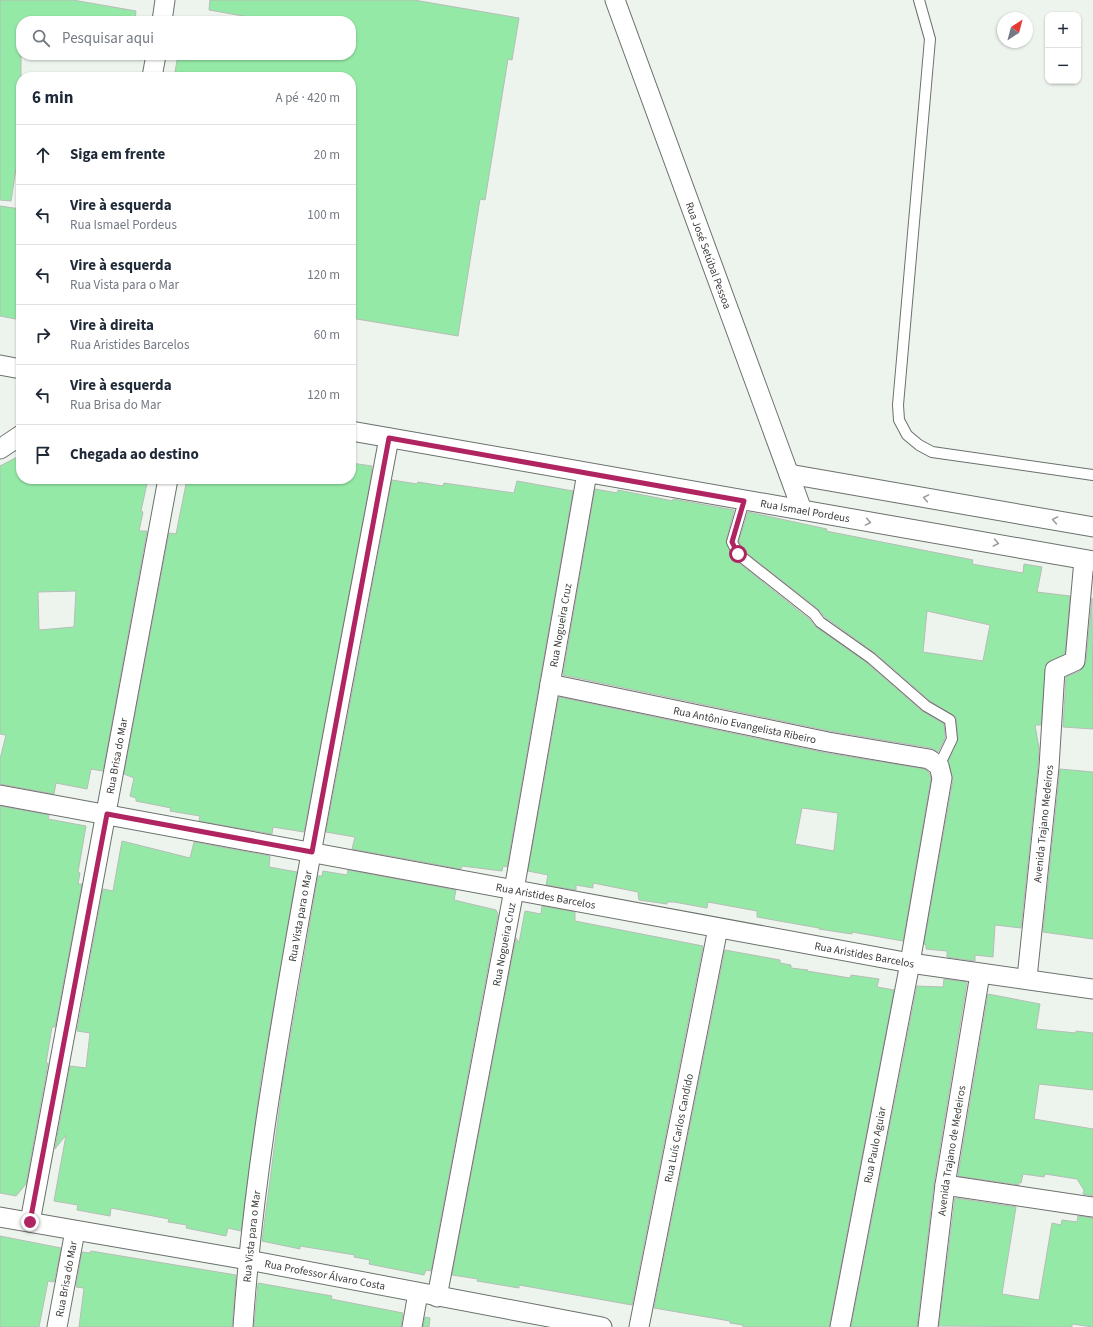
<!DOCTYPE html>
<html lang="pt">
<meta charset="utf-8">
<style>
body{margin:0;font-family:"Source Sans 3",sans-serif;background:#f2f2f3;color:#1f2937}
.controls{position:absolute;right:12px;top:12px;display:grid;overflow:hidden;border-radius:8px;box-shadow:0 1px 3px #0004}
.controls button{width:36px;height:36px;display:grid;place-items:center;padding:0;border:0;border-bottom:1px solid #e0e1e3;background:#fff;color:#1f2937;font:20px sans-serif}
.compass{position:absolute;left:997px;top:12px;width:36px;height:36px;border-radius:50%;background:#fff;box-shadow:0 1px 3px #0004;rotate:36deg}
.stop{position:absolute;width:12px;height:12px;margin:-9px;border:3px solid #b02561;border-radius:50%;background:#fff}
.stop.end{background:#b02561;border-color:#fff;box-shadow:0 1px 4px #0008}
.list{margin:0;padding:0;list-style:none}
h2{display:flex;justify-content:space-between;align-items:center;height:52px;margin:0;padding:0 16px;font-size:17px}
h2 small{font-size:13px;font-weight:400;color:#747a83}
.list li{display:grid;grid-template-columns:26px 1fr auto;gap:12px;align-items:center;box-sizing:border-box;height:60px;padding:0 16px;border-top:1px solid #e0e1e3}
.list b{display:block;font-size:15px;white-space:nowrap}
.list p{margin:0;font-size:13px;white-space:nowrap;color:#747a83}
.list em{font-size:13px;font-style:normal;color:#747a83}
.icon{flex:none;width:22px;height:22px;fill:none;stroke:currentColor;stroke-width:2;stroke-linecap:round;stroke-linejoin:round}
.map{position:relative;flex:none;width:1093px;height:1327px;overflow:hidden}
.search{position:absolute;background:#fff;box-shadow:0 1px 3px #0004;left:16px;top:16px;width:340px;height:44px;display:flex;align-items:center;gap:10px;box-sizing:border-box;padding:0 14px;border-radius:16px;color:#747a83;font-size:15px}
.panel{position:absolute;background:#fff;box-shadow:0 1px 3px #0004;left:16px;top:72px;width:340px;height:412px;border-radius:16px}
.map>svg:first-child{display:block}
</style>
<div class="map">
<svg width="1093" height="1327" viewBox="0 0 1093 1327">
<rect width="100%" height="100%" fill="#edf4ee"/>
<path fill="#95e9a7" stroke="#b6bdb7" fill-rule="evenodd" d="M0 0H73L136 11 135 21H21V157L18 156 11 201 0 200Z
M210 0H414L519 18 512 60 508 59 485 200 480 199 458 336 351 318V77H208L175 72 178 55H351V21H272L209 10Z
M0 206 21 209V320L0 316Z
M21 455V479H148L141 511 143 512 139 531H147L103 771 91 769 87 789 56 783 54 794 0 784V759L6 735 0 734V466ZM76 591 74 627 39 630 38 592Z
M351 463 372 466 371 477 304 832 273 827 272 834 199 821 200 816 170 811 171 808 136 801V798L130 796 134 778 124 774 169 533 176 534 187 479H351Z
M392 480 417 484 418 482 443 486 444 483 514 493 517 481 573 491 507 867 503 866 502 871 462 866 461 869 352 849 355 837 326 832Z
M595 489 617 493 618 490 673 501V499L734 510 726 541 734 559 809 619 816 627 867 663 922 711 944 724 945 738 938 752 931 748 830 731 563 675Z
M748 512 827 529 826 531 973 560 972 564 1023 573 1024 564 1042 567 1037 592 1070 596 1065 654 1046 664 1041 725H1035L1039 748 1038 766 1021 928 995 925 993 957 975 955V961L947 957V951L926 949V945L924 944 953 780 948 761 958 739 956 717 930 701 875 653 825 617 818 609 743 550 739 541ZM927 611 990 625 983 661 923 652Z
M1092 598 1093 729 1063 727 1066 677 1080 671 1086 662Z
M559 697 826 753 925 769 929 773 931 778 903 941 852 932V934L819 929V928L757 917V911L708 902 707 908 674 902H667V904L639 900 638 892 593 883V888L576 885V890L546 885 548 875 528 871ZM802 808 838 813 834 851 795 844Z
M1060 769 1093 772V939L1043 932Z
M0 806 49 815 48 819 86 826 78 872 80 873 78 884H82L55 1027H52L46 1063H48L26 1184 16 1196 0 1193Z
M122 841 190 858 194 842 270 856 269 867 297 872 261 1078 241 1231 228 1228 226 1236 186 1228 187 1225 168 1222 169 1219 111 1208 110 1216 77 1210 78 1205 54 1201 66 1135 55 1149 70 1066 86 1068 90 1033 77 1031 103 889 113 891Z
M348 870 456 890 454 900 496 910 498 914 431 1271 426 1270 424 1275 369 1264 370 1260 354 1257 355 1255 300 1246V1249L262 1241 283 1081 318 876H322L323 871 347 875Z
M542 906 575 912V921L703 946 632 1305 519 1285V1288L477 1281 478 1279 452 1275 516 938 519 943 525 911 541 914Z
M725 950 780 960V963L791 965V968L808 970 807 971 850 978 851 975 879 979 877 987 894 990 829 1327H743V1325L730 1323V1321L654 1308Z
M944 979 967 982 934 1183 917 1327H851L917 986 943 987Z
M988 994 1040 1004 1036 1029 1076 1033V1031L1093 1033V1090L1039 1084 1034 1119 1093 1129V1196L1083 1194 1084 1190 1077 1179 1045 1174 1044 1177 1023 1174 1021 1183 1019 1182V1185L958 1176Z
M955 1198 1016 1207 1002 1294 1039 1300 1052 1223 1061 1225 1062 1220 1077 1222 1078 1216 1093 1218V1327L1072 1324V1327L939 1326Z
M0 1236 61 1248 54 1282 48 1281 39 1327H0Z
M91 1251 236 1275 232 1327H79L84 1288 76 1287 82 1252 90 1253Z
M258 1283 332 1296 331 1299 403 1313 401 1327H254Z
M425 1317 430 1318 429 1327H423Z"/>
<g fill="none" stroke-linecap="round" stroke-linejoin="round">
<defs>
<path id="lane" d="M919 0 930 39 898 405 899 420 907 435 919 445 932 452 1093 475
M744 501 732 542 738 554 814 614 820 622 871 658 926 706 950 720 952 739 939 766"/>
<g id="street">
<path id="s1" d="M615 0 802 510"/>
<path d="M162 21 165 0"/>
<path d="M152 77 156 55"/>
<path d="M0 365 21 369"/>
<path id="s2" d="M351 431 1093 561"/>
<path d="M0 449 21 435"/>
<path d="M789 474 1093 527"/>
<path id="s3" d="M550 684 828 742 929 759 939 766 942 778 910 963 840 1327"/>
<path id="s4" d="M0 795 910 963 1093 989"/>
<path id="s5" d="M1027 978 1049 767 1055 670 1075 661 1084 560"/>
<path d="M945 1185 1093 1207"/>
<path id="s6" d="M0 1217 248 1260 602 1327"/>
<path id="s7" d="M30 1222 168 479"/>
<path id="s8" d="M437 1297 514 890 587 473"/>
<path id="s9" d="M57 1327 75 1231"/>
<path id="s10" d="M243 1327C252 1194 274 1063 297 932 326 767 358 603 389 438"/>
<path d="M412 1327 418 1293"/>
<path id="s11" d="M639 1327 718 928"/>
<path id="s12" d="M928 1327 945 1185 980 974"/>
</g>
</defs>
<use href="#lane" stroke="#6b716c" stroke-width="12"/>
<use href="#street" stroke="#6b716c" stroke-width="21"/>
<use href="#lane" stroke="#fff" stroke-width="10"/>
<use href="#street" stroke="#fff" stroke-width="19"/>
</g>
<defs><path id="oneway-chevron" d="M-2-3.5L2.5 0L-2 3.5" fill="none" stroke-width="1.6" stroke-linecap="round" stroke-linejoin="round"/></defs>
<g stroke="#9c9e9c">
<use href="#oneway-chevron" transform="translate(926 498) rotate(-170)"/>
<use href="#oneway-chevron" transform="translate(1055 520) rotate(-170)"/>
<use href="#oneway-chevron" transform="translate(868 522) rotate(10)"/>
<use href="#oneway-chevron" transform="translate(996 543) rotate(11)"/>
</g>
<g fill="none" stroke-linecap="round" stroke-linejoin="round">
<path stroke="#b02561" stroke-width="5" d="M30 1222 107 814 312 852 389 438 744 501 732 542 738 554"/>
</g>
<g text-anchor="middle" dominant-baseline="central" stroke-width="4" stroke-linejoin="round" paint-order="stroke">
<g font-size="11" fill="#3a3d3a" stroke="#fff">
<text stroke="none"><textPath href="#s1" startOffset="272">Rua José Setúbal Pessoa</textPath></text>
<text stroke="none"><textPath href="#s2" startOffset="461">Rua Ismael Pordeus</textPath></text>
<text stroke="none"><textPath href="#s8" startOffset="683">Rua Nogueira Cruz</textPath></text>
<text stroke="none"><textPath href="#s3" startOffset="199">Rua Antônio Evangelista Ribeiro</textPath></text>
<text stroke="none"><textPath href="#s7" startOffset="474">Rua Brisa do Mar</textPath></text>
<text stroke="none"><textPath href="#s5" startOffset="155">Avenida Trajano Medeiros</textPath></text>
<text stroke="none"><textPath href="#s4" startOffset="555">Rua Aristides Barcelos</textPath></text>
<text stroke="none"><textPath href="#s10" startOffset="415">Rua Vista para o Mar</textPath></text>
<text stroke="none"><textPath href="#s8" startOffset="359">Rua Nogueira Cruz</textPath></text>
<text stroke="none"><textPath href="#s4" startOffset="879">Rua Aristides Barcelos</textPath></text>
<text stroke="none"><textPath href="#s11" startOffset="203">Rua Luís Carlos Candido</textPath></text>
<text transform="translate(875 1145) rotate(-79)">Rua Paulo Aguiar</text>
<text stroke="none"><textPath href="#s12" startOffset="178">Avenida Trajano de Medeiros</textPath></text>
<text stroke="none"><textPath href="#s10" startOffset="91">Rua Vista para o Mar</textPath></text>
<text stroke="none"><textPath href="#s6" startOffset="330">Rua Professor Álvaro Costa</textPath></text>
<text stroke="none"><textPath href="#s9" startOffset="49">Rua Brisa do Mar</textPath></text>
</g>
</g>
</svg>
<div class="controls">
<button>+</button>
<button>−</button>
</div>
<svg class="compass" viewBox="-18 -18 36 36"><path d="M0-13l5 13h-10z" fill="#e53935"/><path d="M0 13l5-13h-10z" fill="#747a83"/></svg>
<div class="stop" style="left:738px;top:554px"></div>
<div class="stop end" style="left:30px;top:1222px"></div>
<div class="search"><svg class="icon" aria-label="search" viewBox="0 0 24 24"><circle cx="10" cy="10" r="6"/><path d="M15 15l6 6"/></svg>Pesquisar aqui</div>
<section class="panel">
<h2>6 min<small>A pé · 420 m</small></h2>
<ul class="list">
<li><svg class="icon" aria-label="ahead" viewBox="0 0 24 24"><path d="M12 20V5M6 11l6-6 6 6"/></svg><div><b>Siga em frente</b></div><em>20 m</em></li>
<li><svg class="icon" aria-label="left" viewBox="0 0 24 24"><path d="M17 20v-9H6M10 6l-5 5 5 5"/></svg><div><b>Vire à esquerda</b><p>Rua Ismael Pordeus</p></div><em>100 m</em></li>
<li><svg class="icon" aria-label="left" viewBox="0 0 24 24"><path d="M17 20v-9H6M10 6l-5 5 5 5"/></svg><div><b>Vire à esquerda</b><p>Rua Vista para o Mar</p></div><em>120 m</em></li>
<li><svg class="icon" aria-label="right" viewBox="0 0 24 24"><path d="M7 20v-9h11M14 6l5 5-5 5"/></svg><div><b>Vire à direita</b><p>Rua Aristides Barcelos</p></div><em>60 m</em></li>
<li><svg class="icon" aria-label="left" viewBox="0 0 24 24"><path d="M17 20v-9H6M10 6l-5 5 5 5"/></svg><div><b>Vire à esquerda</b><p>Rua Brisa do Mar</p></div><em>120 m</em></li>
<li><svg class="icon" aria-label="arrive" viewBox="0 0 24 24"><path d="M6 21V4h12l-3 4 3 4H6"/></svg><div><b>Chegada ao destino</b></div></li>
</ul>
</section>
</div>
